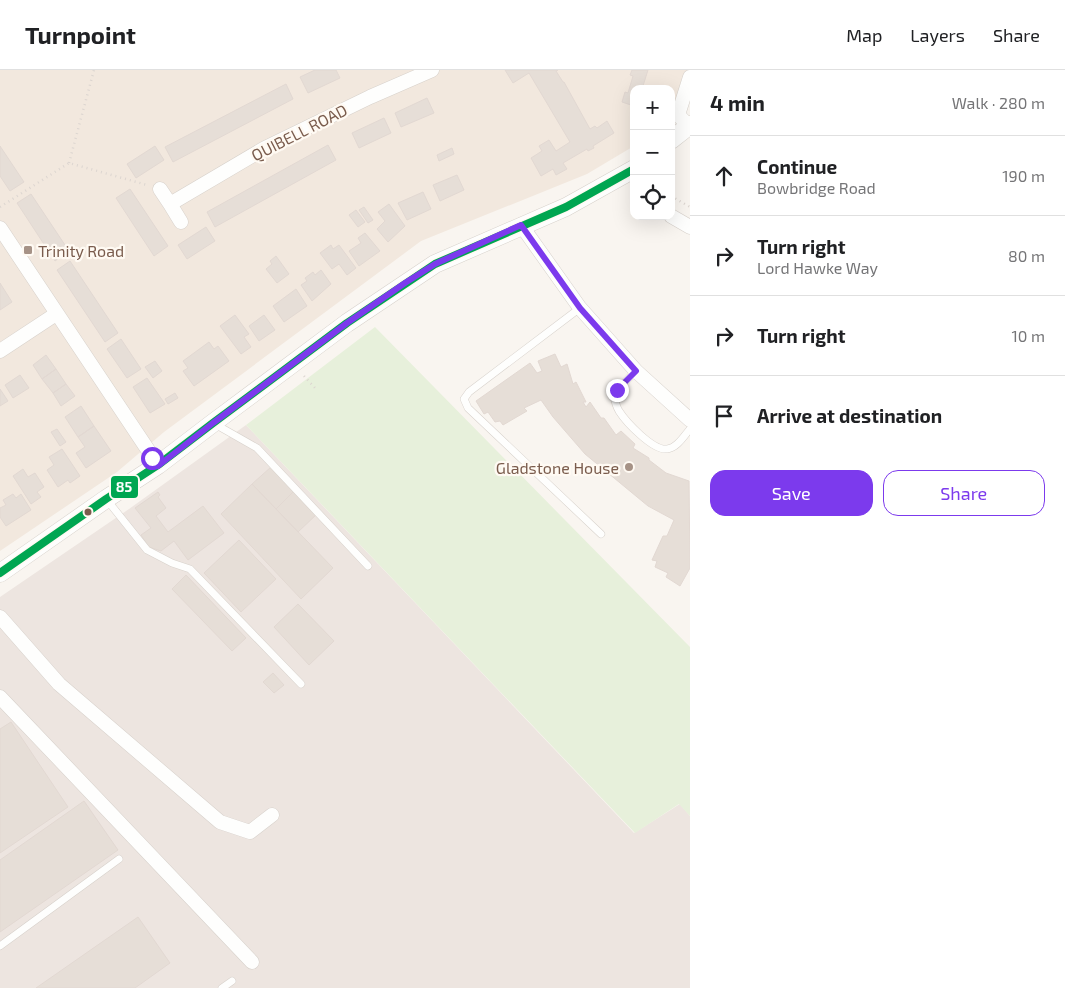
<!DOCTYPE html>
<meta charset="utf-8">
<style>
body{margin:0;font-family:"Exo 2",sans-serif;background:#f6f6f6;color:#202124}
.controls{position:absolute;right:15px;top:15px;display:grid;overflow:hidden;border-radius:10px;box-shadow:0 5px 20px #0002}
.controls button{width:45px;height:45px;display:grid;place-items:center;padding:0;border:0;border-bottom:1px solid #e0e0e0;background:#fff;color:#202124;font:25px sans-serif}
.stop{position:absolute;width:15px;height:15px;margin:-11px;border:4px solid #7c3aed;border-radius:50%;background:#fff}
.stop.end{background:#7c3aed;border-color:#fff;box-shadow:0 1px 5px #0008}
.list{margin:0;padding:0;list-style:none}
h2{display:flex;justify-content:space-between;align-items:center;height:65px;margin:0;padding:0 20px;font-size:21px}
h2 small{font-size:16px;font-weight:400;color:#757577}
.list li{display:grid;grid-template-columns:32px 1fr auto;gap:15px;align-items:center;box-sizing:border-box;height:80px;padding:0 20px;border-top:1px solid #e0e0e0}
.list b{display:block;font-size:19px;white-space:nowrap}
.list p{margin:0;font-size:16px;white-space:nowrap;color:#757577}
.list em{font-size:16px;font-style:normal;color:#757577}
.actions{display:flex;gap:10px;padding:15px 20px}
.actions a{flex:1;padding:11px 0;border:1px solid #7c3aed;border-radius:15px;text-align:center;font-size:18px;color:#7c3aed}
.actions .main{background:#7c3aed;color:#fff}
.icon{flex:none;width:28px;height:28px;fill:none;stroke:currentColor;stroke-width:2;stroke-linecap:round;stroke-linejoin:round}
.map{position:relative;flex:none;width:690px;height:918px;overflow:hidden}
header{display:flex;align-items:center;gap:30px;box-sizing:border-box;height:70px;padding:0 25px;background:#fff;border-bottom:1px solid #e0e0e0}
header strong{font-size:24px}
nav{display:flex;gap:28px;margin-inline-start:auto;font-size:18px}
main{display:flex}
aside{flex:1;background:#fff}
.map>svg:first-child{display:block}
</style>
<header>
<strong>Turnpoint</strong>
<nav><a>Map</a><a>Layers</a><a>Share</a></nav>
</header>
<main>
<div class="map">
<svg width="690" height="918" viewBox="0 0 690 918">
<rect width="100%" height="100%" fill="#f9f5f0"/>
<path fill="#f2e8de" d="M0 0H690V28L671 46V19H634V76L587 104 421 171 164 362 117 402 0 481Z"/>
<path fill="#ede5e0" d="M246 355 634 763 680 734 690 746V918H0V527L129 439Z"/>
<path fill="#e7f0db" d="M375 257 690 577V746L679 734 635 763 246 355Z"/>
<path fill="#e6ded7" stroke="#e2d8d2" d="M315 0H336L340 8 308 23 300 7Z
M505 0H558L556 1 563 12H564L590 59 595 56 597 58 607 51 614 63 593 76 594 78 588 81 587 79 563 93 567 99 556 105 553 99 541 106 531 88 542 81 539 76 549 70 556 81 570 72 529 3 513 13Z
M632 0H648L642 19H634V36L622 32 625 22 628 23 633 6 630 5Z
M286 14 293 29 173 92 165 77Z
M427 28 434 43 401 57 395 43Z
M384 48 391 63 359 78 352 63Z
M328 75 336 90 215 157 207 142Z
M0 76 24 112 10 121 0 106Z
M155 76 164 90 136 108 127 94Z
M452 78 454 84 439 91 437 85Z
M457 105 464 120 440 131 433 115Z
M130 119 168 176 154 186 116 128Z
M423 122 431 139 407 150 398 133Z
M31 124 69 181 55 191 17 133Z
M389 134 405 156 388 172 377 159 385 151 378 142Z
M364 137 373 150 368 153 359 140Z
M356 140 365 152 358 157 349 145Z
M206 157 215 171 187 189 178 175Z
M365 163 380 181 359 196 349 181 361 173 358 168Z
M331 175 333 179 339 175 356 198 347 205 339 194 332 199 320 183Z
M276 186 289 204 277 213 266 199 272 194 270 191Z
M70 191 118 263 105 272 57 200Z
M321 200 331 214 312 231 301 215 307 211 305 208 313 202 315 205Z
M0 213 12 232 0 240Z
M296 219 307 236 284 252 273 236Z
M235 245 249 264 244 267 251 277 241 284 220 256Z
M264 245 275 260 259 271 249 256Z
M121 269 141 299 127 308 107 279Z
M209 272 214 279 218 276 229 291 194 316 183 301 188 298 183 291Z
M555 284 561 297 567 294 573 314 576 312 586 332H583L586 337 590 332 601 348H604L616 365 621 361 635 374 633 378 649 388V390L666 403 689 411 690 498 680 516 666 507 668 503 655 497 657 491 652 490 663 466H667L674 450 648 436 585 384 553 347 541 330 524 338 527 341 503 355 500 351 495 352 488 342 484 344 476 331 530 293 537 303 542 301 538 291Z
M46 285 56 299 42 309 33 295Z
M155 291 162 301 153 308 145 297Z
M56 299 66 314 53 323 42 309Z
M20 305 29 318 13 328 5 315Z
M147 308 165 334 150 343 133 317Z
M66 314 75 326 61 336 53 323Z
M0 319 8 331 0 336Z
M175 323 178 328 168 334 165 329Z
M81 336 94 356 78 367 65 347Z
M94 356 111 381 86 398 76 383 85 377 78 367Z
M57 359 66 372 60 376 51 362Z
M62 379 80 406 70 413 68 410 58 417 47 400 54 395 49 387Z
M271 397 294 421 276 439 252 414Z
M23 399 28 407 35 403 44 417 37 422 41 427 31 434 13 406Z
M252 414 333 498 301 529 221 444Z
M294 421 317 444 298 462 276 439Z
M158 422 160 425 158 427 166 438 156 446 168 462 203 436 224 463 188 490 174 471 161 481 149 477 141 465 151 458 135 438Z
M13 424 16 428 21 424 31 440 6 456 0 447V438L6 435 3 430Z
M239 470 276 509 241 542 204 503Z
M186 505 246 568 232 581 172 519Z
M298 534 334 571 309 595 274 557Z
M273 603 284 615 274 623 263 612Z
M11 652 68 737 0 783V659Z
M84 731 118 780 0 862V790Z
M138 847 170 893 135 918H36Z"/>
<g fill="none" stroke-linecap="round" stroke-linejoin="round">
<defs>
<path id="service" d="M580 238 469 322 464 329 468 338 601 464
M636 301 617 320 614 326C615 332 616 336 619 341 626 352 653 381 667 379 677 378 684 366 690 359
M213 353 257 378 368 496
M107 430 147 480 172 493 190 499 301 614
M0 876 119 789
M222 918 232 911"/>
<path id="minor" d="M689 56 678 45 690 7
M160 119 170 134
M671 146 690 157
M181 152 170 134 265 78 370 27 432 0
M521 155 580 238 636 301 690 350
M0 158 158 395
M0 281 56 244
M0 547 59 614 220 752 250 762 272 745
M0 627 252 892"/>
<path id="tertiary" d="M671 70 690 55
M0 503 106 429 158 395 213 353 347 253 435 194 566 137 634 99"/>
</defs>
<use href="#service" stroke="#d7d1cb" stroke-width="8"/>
<use href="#minor" stroke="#d7d1cb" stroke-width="15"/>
<use href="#tertiary" stroke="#d7d1cb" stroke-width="19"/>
<path stroke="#dcd5d0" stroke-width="2.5" stroke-dasharray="1 4" stroke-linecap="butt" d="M69 93 94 0
M671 126 690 137
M0 137 69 93 147 115
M304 306 316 319"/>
<use href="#service" stroke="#fefefd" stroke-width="7"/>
<use href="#minor" stroke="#fefefd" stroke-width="14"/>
<use href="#tertiary" stroke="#fefefd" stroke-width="18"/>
<defs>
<path id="bus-1" d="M0 503 106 429 158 395 213 353 347 253 435 194 566 137 634 99"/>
</defs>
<use href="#bus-1" stroke="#fffaf3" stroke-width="11"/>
<use href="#bus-1" stroke="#00a651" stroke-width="8"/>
</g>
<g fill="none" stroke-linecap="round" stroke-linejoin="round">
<path stroke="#7c3aed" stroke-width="6" d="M152 388 158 396 213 353 347 253 405 213 435 194 521 155 580 238 636 301 617 320"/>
</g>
<g fill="#a69286" stroke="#fffaf3" stroke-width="2">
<rect x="23" y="175" width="10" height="10" rx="2.5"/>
<circle cx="629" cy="397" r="5"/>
</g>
<circle fill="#7a5c4d" stroke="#fffaf3" stroke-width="2" cx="88" cy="442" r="4.5"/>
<g text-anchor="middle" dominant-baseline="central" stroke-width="4.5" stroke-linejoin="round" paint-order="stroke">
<g font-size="16" fill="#7a5c4d" stroke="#fffaf3">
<text transform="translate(299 62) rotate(-27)">QUIBELL ROAD</text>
</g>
<g font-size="16" fill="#7a5c4d" stroke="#fffaf3" text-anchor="start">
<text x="38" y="180">Trinity Road</text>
<text x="619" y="397" text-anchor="end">Gladstone House</text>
</g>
</g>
<rect stroke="#fffaf3" stroke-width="2" x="110" y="405" width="29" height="24" rx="5" fill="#00a651"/>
<g font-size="14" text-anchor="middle" font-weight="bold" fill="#fff">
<text x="124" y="422">85</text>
</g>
</svg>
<div class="controls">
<button>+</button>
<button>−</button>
<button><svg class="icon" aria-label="locate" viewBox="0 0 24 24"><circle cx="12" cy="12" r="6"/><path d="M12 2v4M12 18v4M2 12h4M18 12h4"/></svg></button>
</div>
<div class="stop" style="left:152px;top:388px"></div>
<div class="stop end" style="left:617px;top:320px"></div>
</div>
<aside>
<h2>4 min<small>Walk · 280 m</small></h2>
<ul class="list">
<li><svg class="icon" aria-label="ahead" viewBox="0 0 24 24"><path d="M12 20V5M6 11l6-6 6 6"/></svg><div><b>Continue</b><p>Bowbridge Road</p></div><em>190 m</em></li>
<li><svg class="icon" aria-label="right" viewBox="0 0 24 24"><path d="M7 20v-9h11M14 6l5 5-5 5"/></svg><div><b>Turn right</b><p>Lord Hawke Way</p></div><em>80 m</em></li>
<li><svg class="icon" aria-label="right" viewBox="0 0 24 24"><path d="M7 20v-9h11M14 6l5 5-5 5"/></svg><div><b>Turn right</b></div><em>10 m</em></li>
<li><svg class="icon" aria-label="arrive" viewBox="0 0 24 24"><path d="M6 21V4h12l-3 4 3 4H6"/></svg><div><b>Arrive at destination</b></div></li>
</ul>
<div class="actions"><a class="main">Save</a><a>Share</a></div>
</aside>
</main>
